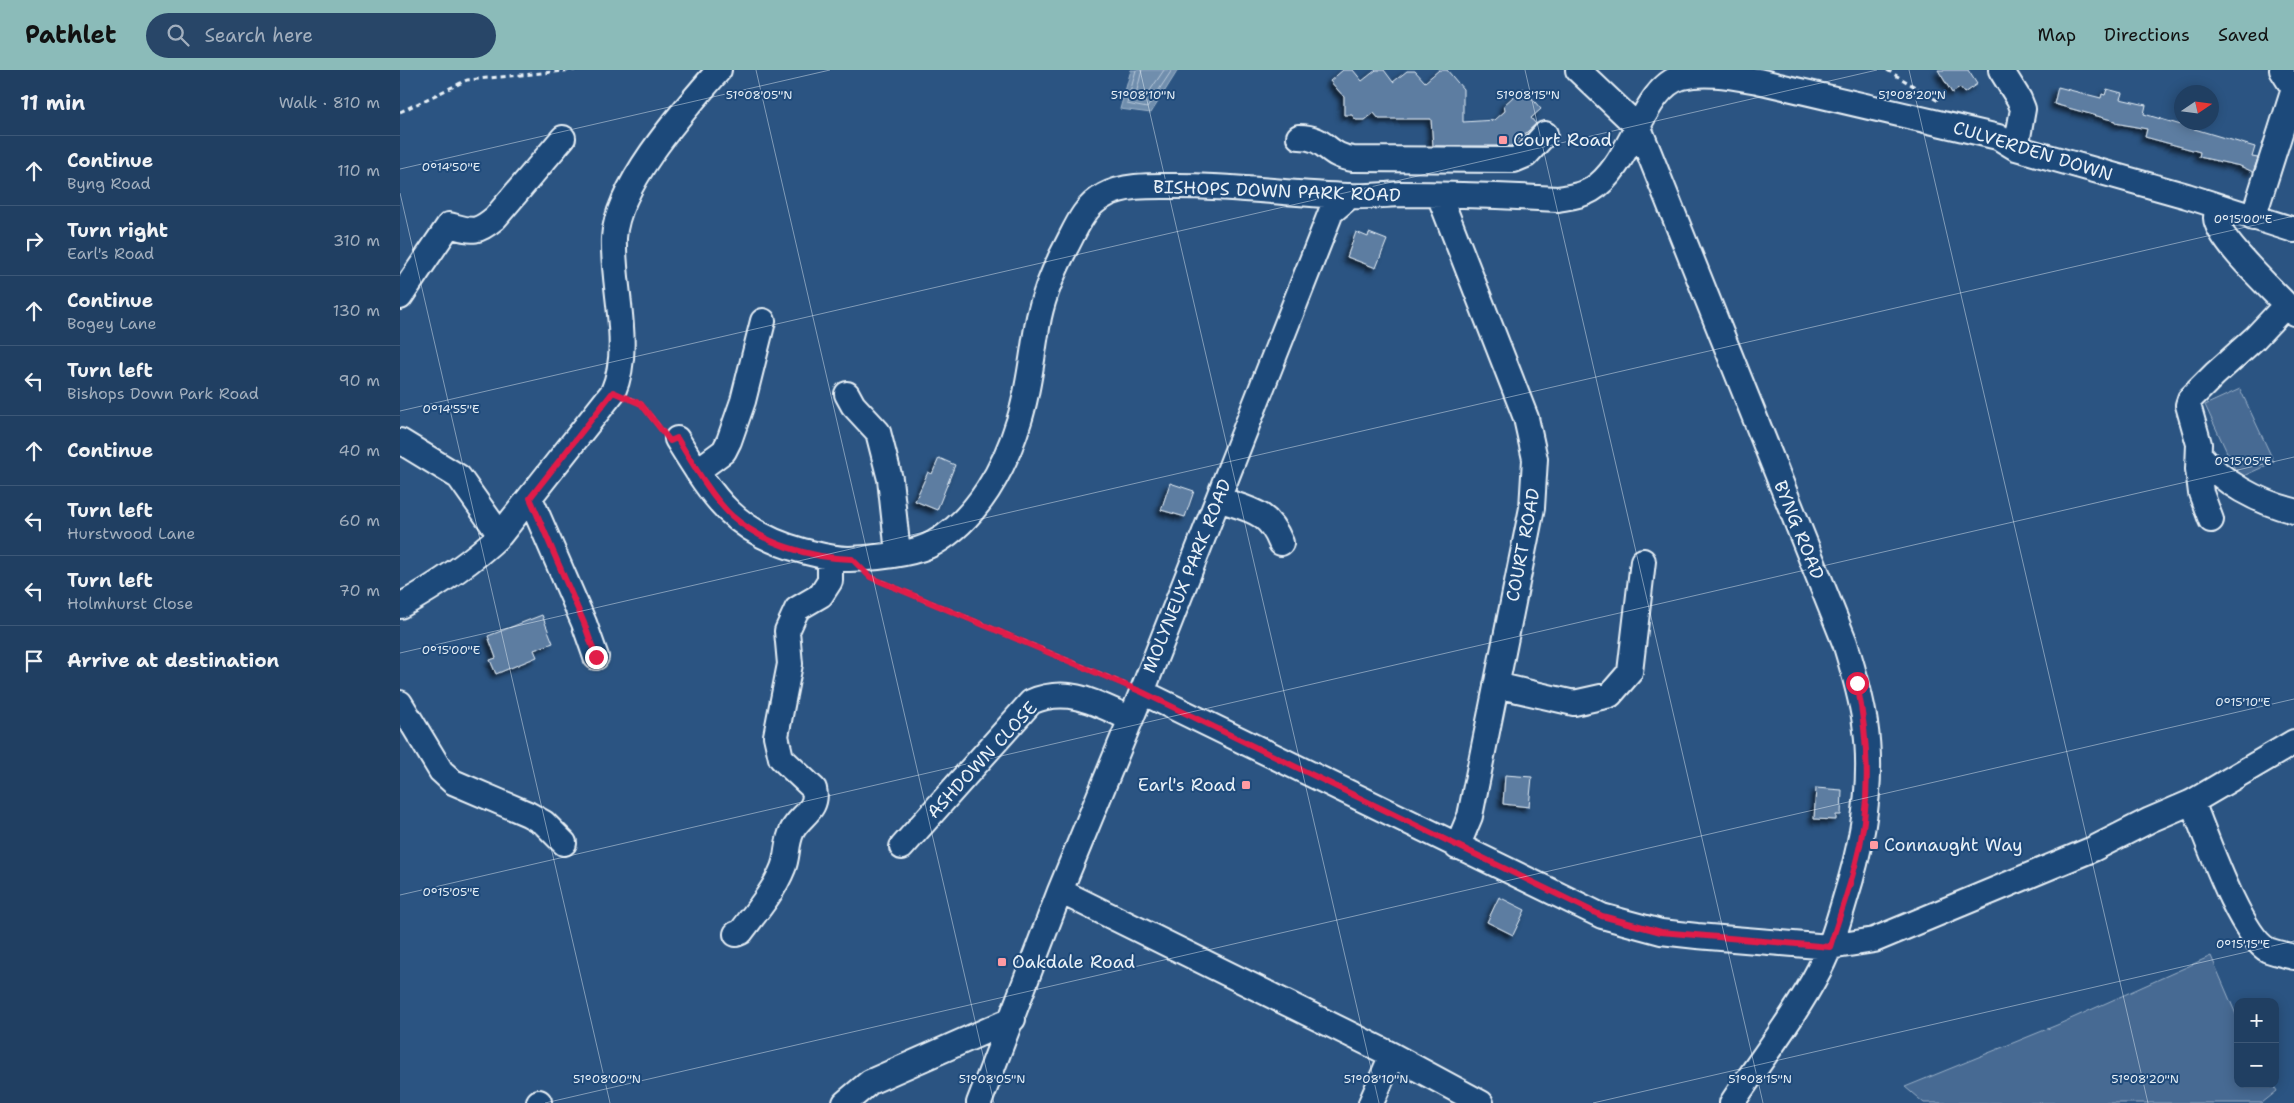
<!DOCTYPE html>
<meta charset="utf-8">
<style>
body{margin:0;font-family:"Shantell Sans",sans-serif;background:#284668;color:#f1f3f6}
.controls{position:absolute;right:15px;bottom:15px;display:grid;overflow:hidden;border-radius:10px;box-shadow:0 2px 12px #0003}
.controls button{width:45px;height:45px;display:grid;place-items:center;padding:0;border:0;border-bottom:1px solid #3d5877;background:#203f62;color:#f1f3f6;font:25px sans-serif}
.compass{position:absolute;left:1774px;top:15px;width:45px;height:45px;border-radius:50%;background:#203f62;box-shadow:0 2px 12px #0003;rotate:77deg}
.stop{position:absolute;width:15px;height:15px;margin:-11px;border:4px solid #e11d48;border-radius:50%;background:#fff}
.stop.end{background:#e11d48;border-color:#fff;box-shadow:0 1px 5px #0008}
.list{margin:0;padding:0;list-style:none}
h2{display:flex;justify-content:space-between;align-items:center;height:65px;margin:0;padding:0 20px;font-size:21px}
h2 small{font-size:16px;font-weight:400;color:#a2afbe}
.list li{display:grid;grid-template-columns:32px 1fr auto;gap:15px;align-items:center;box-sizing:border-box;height:70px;padding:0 20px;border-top:1px solid #3d5877}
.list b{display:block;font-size:19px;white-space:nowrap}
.list p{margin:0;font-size:16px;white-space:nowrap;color:#a2afbe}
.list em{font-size:16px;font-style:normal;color:#a2afbe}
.icon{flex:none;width:28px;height:28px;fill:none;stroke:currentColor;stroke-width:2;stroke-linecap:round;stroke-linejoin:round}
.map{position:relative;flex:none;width:1894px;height:1033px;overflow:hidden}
header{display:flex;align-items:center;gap:30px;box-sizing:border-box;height:70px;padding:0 25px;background:#8bbbb9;color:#111}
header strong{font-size:24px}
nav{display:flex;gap:28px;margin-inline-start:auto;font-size:18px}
.search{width:350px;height:45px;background:#284668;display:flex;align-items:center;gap:12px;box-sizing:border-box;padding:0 18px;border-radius:28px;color:#a2afbe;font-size:19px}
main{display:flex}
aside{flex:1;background:#203f62}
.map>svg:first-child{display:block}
</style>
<header>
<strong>Pathlet</strong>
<div class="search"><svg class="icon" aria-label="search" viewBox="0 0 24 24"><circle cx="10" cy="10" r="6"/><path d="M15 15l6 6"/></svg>Search here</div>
<nav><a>Map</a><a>Directions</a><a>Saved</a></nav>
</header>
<main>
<aside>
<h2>11 min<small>Walk · 810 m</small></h2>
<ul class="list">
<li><svg class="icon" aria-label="ahead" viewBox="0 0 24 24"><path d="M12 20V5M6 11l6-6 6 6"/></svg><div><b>Continue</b><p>Byng Road</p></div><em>110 m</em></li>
<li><svg class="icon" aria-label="right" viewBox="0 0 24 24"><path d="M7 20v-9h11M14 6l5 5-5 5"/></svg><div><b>Turn right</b><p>Earl's Road</p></div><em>310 m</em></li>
<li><svg class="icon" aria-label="ahead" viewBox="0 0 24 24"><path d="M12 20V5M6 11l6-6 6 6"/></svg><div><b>Continue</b><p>Bogey Lane</p></div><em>130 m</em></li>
<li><svg class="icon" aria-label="left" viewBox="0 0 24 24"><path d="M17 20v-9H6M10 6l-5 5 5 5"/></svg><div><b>Turn left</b><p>Bishops Down Park Road</p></div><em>90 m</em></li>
<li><svg class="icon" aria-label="ahead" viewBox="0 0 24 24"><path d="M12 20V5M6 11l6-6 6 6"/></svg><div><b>Continue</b></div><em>40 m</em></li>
<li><svg class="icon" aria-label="left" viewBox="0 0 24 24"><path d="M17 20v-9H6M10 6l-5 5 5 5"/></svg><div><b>Turn left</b><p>Hurstwood Lane</p></div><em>60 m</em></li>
<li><svg class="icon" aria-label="left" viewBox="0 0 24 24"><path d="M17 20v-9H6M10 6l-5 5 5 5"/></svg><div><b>Turn left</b><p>Holmhurst Close</p></div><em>70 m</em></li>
<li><svg class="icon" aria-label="arrive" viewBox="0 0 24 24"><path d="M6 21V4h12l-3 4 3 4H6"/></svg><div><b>Arrive at destination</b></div></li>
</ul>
</aside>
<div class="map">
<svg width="1894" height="1033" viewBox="0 0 1894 1033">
<defs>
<filter id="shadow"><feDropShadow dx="-4" dy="4" stdDeviation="2.5" flood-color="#0009"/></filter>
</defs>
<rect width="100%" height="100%" fill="#2b5482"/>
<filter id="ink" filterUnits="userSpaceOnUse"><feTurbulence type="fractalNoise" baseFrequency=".02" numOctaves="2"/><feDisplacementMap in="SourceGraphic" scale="10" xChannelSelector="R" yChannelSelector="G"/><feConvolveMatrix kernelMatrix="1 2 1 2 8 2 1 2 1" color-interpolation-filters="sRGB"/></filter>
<g filter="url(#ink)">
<path fill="#476b93" stroke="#98aec6" d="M1840 319 1874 392 1839 408 1805 335Z
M1811 886 1838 949V1014H1873L1877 1021 1862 1033H1524L1505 1017 1657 955Z"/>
<path fill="#708ead" stroke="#a0b6cb" d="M731 0H778L751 43 720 39Z"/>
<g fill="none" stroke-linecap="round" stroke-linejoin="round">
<path stroke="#b8c9da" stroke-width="1" d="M736 0 727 34 747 38 772 0
M742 0 735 28 743 31 764 0"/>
</g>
<path fill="#5d7da1" stroke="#e8f1f8" filter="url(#shadow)" d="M943 0H953L962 11 976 0H984L993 12 1007 1H1015L1025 12 1039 0H1047L1063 19V52L1095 50 1105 41 1104 35 1123 18 1141 39 1131 48 1136 54 1111 76H1033L1031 49H979L974 43 965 50H956L952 45H944V27L930 11Z
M1538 0H1568L1577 14 1564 23 1560 18 1552 23Z
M1658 17 1701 28 1702 24 1705 25 1707 19 1722 23 1720 29 1746 35 1744 44 1855 77 1852 87 1858 88 1853 102 1840 96 1799 87 1800 82 1745 67 1747 59 1715 53V51L1654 34Z
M956 162 968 167 969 163 987 170 976 198 947 187Z
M539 388 555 395 537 440 515 431 528 402 532 404Z
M770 413 794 421 785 447 761 440Z
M142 545 153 573 134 580 137 587 96 604 90 590 96 588 88 566Z
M1105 705 1132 707 1129 737 1103 734Z
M1416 718 1442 720 1441 745H1436V750L1414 749Z
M1099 827 1125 840 1113 865 1087 852Z"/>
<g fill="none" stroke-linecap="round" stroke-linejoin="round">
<defs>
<path id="minor" d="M1178 0 1239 58 1445 573C1453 599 1461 626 1465 653 1474 712 1463 772 1445 829 1438 853 1431 877 1419 900 1395 946 1361 989 1332 1033
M1601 0 1619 29 1623 39 1616 78
M1882 0 1894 19
M899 67C927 67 926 86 953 89L1114 90 1126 85 1145 64
M1039 125 1126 348 1135 389 1132 438 1070 746 1057 777
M1819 137C1817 140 1816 144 1816 148 1817 170 1878 225 1894 243
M1853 148 1894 19
M0 227 49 155C72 161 76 164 95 148L163 68
M447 324 453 335 478 362 490 409 498 483
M277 369C313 427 333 462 403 481 419 485 432 489 449 489 473 488 513 485 534 473 578 448 605 397 619 351 630 317 632 282 639 247 644 224 655 198 666 177 676 158 684 136 704 126 725 114 755 116 778 116 835 116 891 124 947 126 965 127 982 125 1000 124 1052 124 1105 126 1158 129 1169 127 1181 126 1191 120 1232 96 1242 17 1282 7 1306 1 1334 7 1358 11L1598 67 1616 78 1787 126 1894 160
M0 371 59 407 100 465
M1799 384C1822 413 1858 432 1894 441
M297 401 324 381 329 371 343 331 363 251
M130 428 184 553 196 587
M818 429C849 440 868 440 881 473
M1811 450 1801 423 1798 399 1799 374 1788 335 1790 329 1815 304 1855 268 1886 235
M0 536C36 516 70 494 100 465L213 322C233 276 212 217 214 168 217 114 284 40 319 0
M1096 615 1174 633 1210 625 1230 602 1243 491
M742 622 1202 846 1261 862 1297 866 1430 877 1474 870 1693 779 1750 750 1792 732 1894 672
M0 633 41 701 53 712 128 744 144 753 164 773
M1792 732C1805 763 1840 866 1868 880 1876 883 1886 885 1894 887
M502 777 631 632C668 616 696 633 729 648
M660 821 992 985 1081 1033
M336 864 341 862C356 842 374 821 383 798 388 786 386 773 392 761 400 745 419 740 414 719L381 688 376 666 390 594 387 561 397 539 421 525 430 511V489
M139 1033V1032
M445 1033 470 1012 613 949
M579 1033 660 821 742 622 931 142 950 126
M971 1033 992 985"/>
</defs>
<use href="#minor" stroke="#e8f1f8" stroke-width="28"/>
<path stroke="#e8f1f8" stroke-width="3" stroke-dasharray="5 4" stroke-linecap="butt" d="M1487 0 1540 32
M0 42 67 10 175 0
M230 328 241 334 262 360
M473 508 725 614"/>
<use href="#minor" stroke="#1f4a7a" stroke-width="24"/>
</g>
</g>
<g fill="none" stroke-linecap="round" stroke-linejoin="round" filter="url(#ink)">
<path stroke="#e11d48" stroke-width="6" d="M196 587 184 553 130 428 213 322 241 334 270 371 277 368C291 391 313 429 332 446 364 474 410 488 452 489L470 507 742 622 1202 846 1261 862 1430 877C1438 850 1448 823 1455 796 1472 735 1469 673 1457 613"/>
</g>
<path fill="none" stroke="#e8f1f8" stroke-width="1" stroke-opacity="0.45" d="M356 0 594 1033M740 0 979 1033M1125 0 1363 1033M1509 0 1748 1033M1894 0V2M0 99 430 0M0 123 210 1033M0 341 1477 0M0 583 1894 146M0 825 1894 387M145 1033 1894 629M1193 1033 1894 871"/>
<g fill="#ff9aa2" stroke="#1f4a7a" stroke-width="2">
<rect x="1098" y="65" width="10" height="10" rx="2.5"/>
<rect x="841" y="710" width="10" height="10" rx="2.5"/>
<rect x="1469" y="770" width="10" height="10" rx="2.5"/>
<rect x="597" y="887" width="10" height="10" rx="2.5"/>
</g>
<g text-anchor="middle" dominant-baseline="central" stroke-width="4" stroke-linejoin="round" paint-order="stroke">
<g font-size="18" fill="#e8f1f8" stroke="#1f4a7a" text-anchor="start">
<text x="1113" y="70">Court Road</text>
<text x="836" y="715" text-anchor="end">Earl's Road</text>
<text x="1484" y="775">Connaught Way</text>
<text x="612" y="892">Oakdale Road</text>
</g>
<g font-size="18" fill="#e8f1f8" stroke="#1f4a7a">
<text transform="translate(1633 81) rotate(17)">CULVERDEN DOWN</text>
<text transform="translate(877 121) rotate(2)">BISHOPS DOWN PARK ROAD</text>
<text transform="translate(1399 460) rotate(68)">BYNG ROAD</text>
<text transform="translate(1123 475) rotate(-79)">COURT ROAD</text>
<text transform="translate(787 506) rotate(-68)">MOLYNEUX PARK ROAD</text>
<text transform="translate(582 690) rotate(-47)">ASHDOWN CLOSE</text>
</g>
</g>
<g font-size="12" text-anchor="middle" fill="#e8f1f8" stroke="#1f4a7a" stroke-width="4" stroke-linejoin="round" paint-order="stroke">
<text x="359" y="29">51°08'05"N</text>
<text x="743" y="29">51°08'10"N</text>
<text x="1128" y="29">51°08'15"N</text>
<text x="1512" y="29">51°08'20"N</text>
<text x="51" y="101">0°14'50"E</text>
<text x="1843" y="153">0°15'00"E</text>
<text x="51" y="343">0°14'55"E</text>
<text x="1843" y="395">0°15'05"E</text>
<text x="51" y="584">0°15'00"E</text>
<text x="1843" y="636">0°15'10"E</text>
<text x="51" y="826">0°15'05"E</text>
<text x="1843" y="878">0°15'15"E</text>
<text x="207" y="1013">51°08'00"N</text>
<text x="592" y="1013">51°08'05"N</text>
<text x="976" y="1013">51°08'10"N</text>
<text x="1360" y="1013">51°08'15"N</text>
<text x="1745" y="1013">51°08'20"N</text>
</g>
</svg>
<div class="controls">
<button>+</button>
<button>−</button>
</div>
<svg class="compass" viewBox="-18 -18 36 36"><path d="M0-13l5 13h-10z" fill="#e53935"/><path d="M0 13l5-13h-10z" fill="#a2afbe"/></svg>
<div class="stop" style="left:1457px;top:613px"></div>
<div class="stop end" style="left:196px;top:587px"></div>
</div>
</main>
